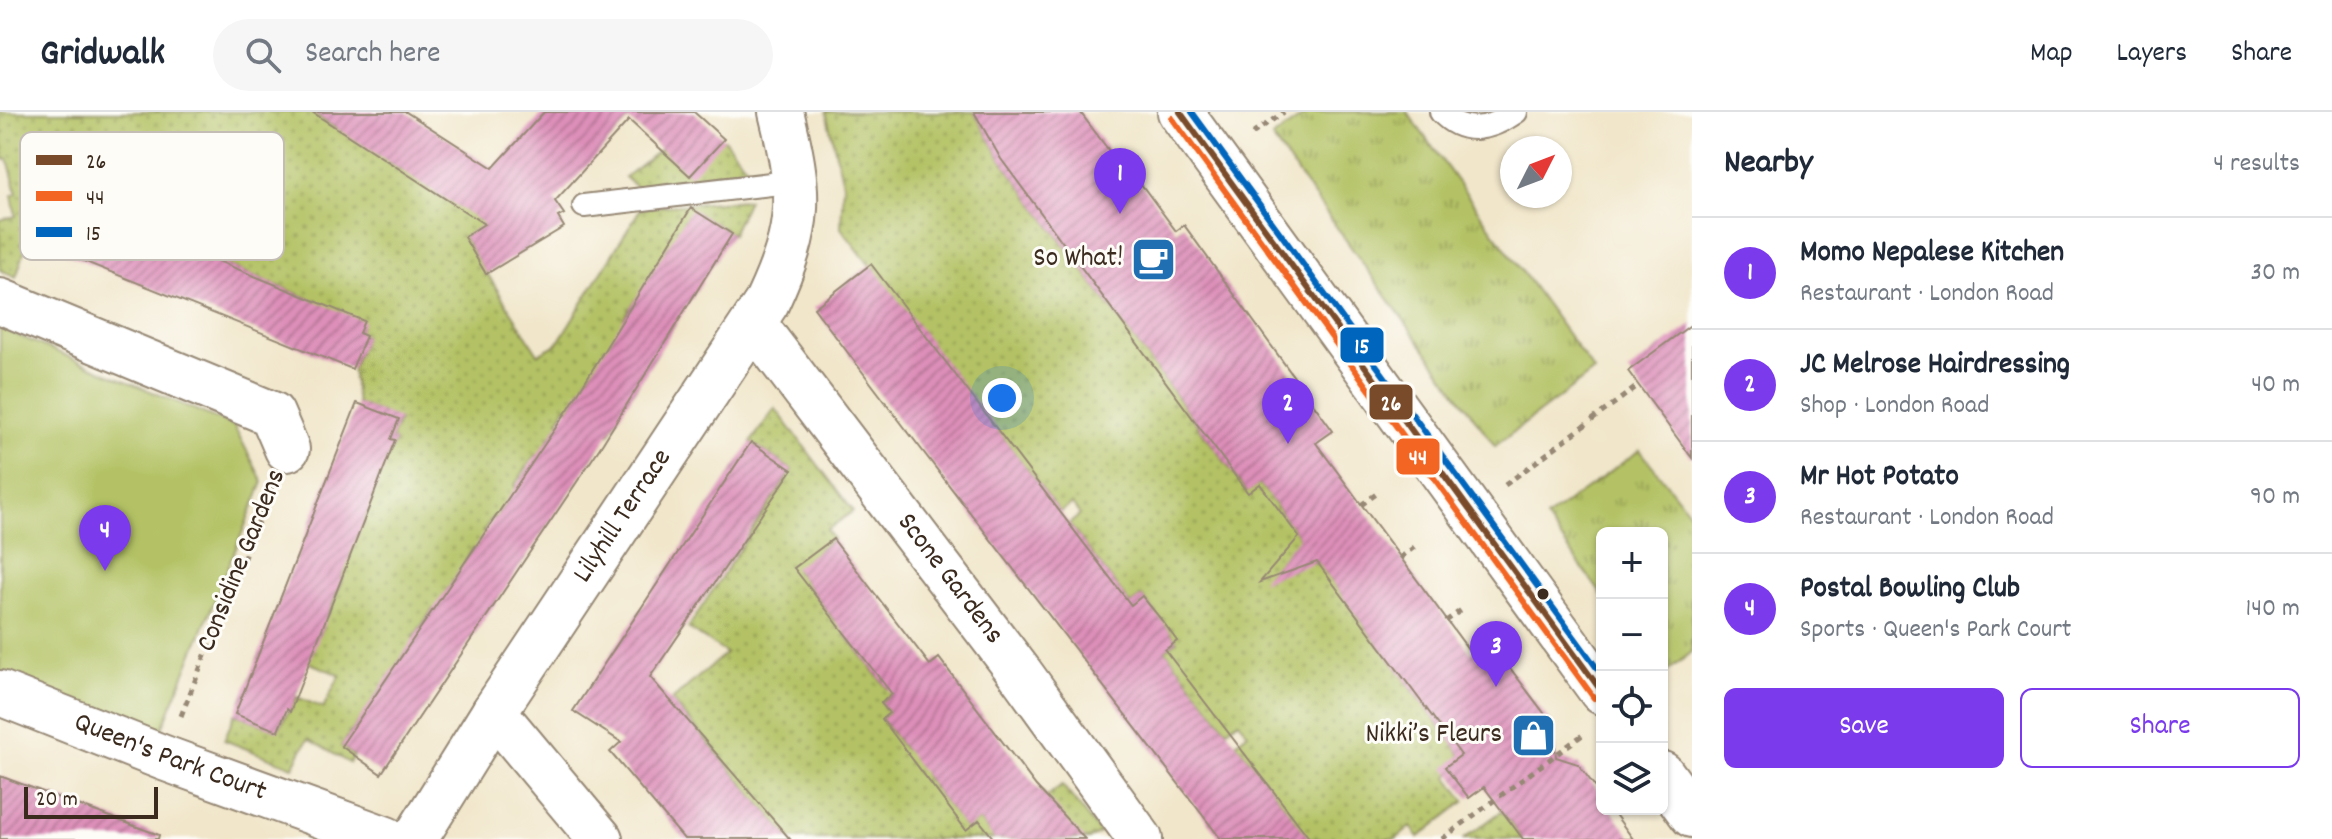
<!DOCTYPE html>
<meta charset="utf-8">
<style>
body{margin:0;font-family:Dekko,sans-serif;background:#f6f6f7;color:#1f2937}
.controls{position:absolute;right:24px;bottom:24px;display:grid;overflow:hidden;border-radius:12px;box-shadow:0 2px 6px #0004}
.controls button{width:72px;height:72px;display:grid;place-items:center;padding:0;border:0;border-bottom:2px solid #e0e1e3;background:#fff;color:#1f2937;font:40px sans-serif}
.compass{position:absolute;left:1500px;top:24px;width:72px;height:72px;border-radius:50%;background:#fff;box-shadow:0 2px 6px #0004;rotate:48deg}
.scale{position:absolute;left:24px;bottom:20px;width:134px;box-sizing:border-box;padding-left:8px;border:4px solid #3b2a1e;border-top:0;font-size:22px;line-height:28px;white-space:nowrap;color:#3b2a1e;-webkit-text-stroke:6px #fdfcf7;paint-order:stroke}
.you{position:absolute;left:1002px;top:286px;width:28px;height:28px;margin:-20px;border:6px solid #fff;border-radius:50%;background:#1a73e8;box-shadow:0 0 0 12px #1a73e833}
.badge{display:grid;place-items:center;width:52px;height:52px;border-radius:50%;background:#7c3aed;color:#fff;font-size:26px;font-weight:700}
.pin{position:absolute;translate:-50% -66px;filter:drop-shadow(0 2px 4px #0008)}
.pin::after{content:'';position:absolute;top:42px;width:28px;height:24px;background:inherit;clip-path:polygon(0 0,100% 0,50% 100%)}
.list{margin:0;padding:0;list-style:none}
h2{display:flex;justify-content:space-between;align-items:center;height:104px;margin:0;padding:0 32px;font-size:34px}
h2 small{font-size:26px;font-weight:400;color:#747a83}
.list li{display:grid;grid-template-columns:52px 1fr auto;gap:24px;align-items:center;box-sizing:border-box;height:112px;padding:0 32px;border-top:2px solid #e0e1e3}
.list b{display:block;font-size:30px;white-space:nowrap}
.list p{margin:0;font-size:26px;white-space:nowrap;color:#747a83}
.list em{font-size:26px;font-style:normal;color:#747a83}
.actions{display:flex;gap:16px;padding:24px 32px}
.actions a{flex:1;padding:18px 0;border:2px solid #7c3aed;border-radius:12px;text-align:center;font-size:28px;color:#7c3aed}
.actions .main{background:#7c3aed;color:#fff}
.icon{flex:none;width:44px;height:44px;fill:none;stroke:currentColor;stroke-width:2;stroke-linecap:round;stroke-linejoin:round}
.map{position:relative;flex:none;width:1692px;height:727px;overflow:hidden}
header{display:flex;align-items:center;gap:48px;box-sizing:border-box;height:112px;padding:0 40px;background:#fff;border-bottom:2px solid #e0e1e3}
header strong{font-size:38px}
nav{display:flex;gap:44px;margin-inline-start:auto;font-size:28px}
.search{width:560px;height:72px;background:#f6f6f7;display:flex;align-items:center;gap:20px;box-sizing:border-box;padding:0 28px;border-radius:44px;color:#747a83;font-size:30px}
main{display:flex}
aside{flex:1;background:#fff}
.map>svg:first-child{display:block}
</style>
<header>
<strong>Gridwalk</strong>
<div class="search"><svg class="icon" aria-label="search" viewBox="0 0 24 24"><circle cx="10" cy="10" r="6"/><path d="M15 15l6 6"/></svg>Search here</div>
<nav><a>Map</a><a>Layers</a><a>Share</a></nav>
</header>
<main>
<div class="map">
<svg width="1692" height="727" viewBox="0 0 1692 727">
<defs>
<pattern id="grass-tufts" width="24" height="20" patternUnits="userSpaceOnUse" patternTransform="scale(2)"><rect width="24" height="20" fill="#b4c265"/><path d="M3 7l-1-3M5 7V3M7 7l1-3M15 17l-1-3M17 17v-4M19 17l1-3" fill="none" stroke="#949e53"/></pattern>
<pattern id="garden-dots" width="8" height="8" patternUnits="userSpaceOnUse" patternTransform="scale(2)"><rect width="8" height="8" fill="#b4c265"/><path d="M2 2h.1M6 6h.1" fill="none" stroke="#949e53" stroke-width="1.8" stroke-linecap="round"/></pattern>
<pattern id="building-hatch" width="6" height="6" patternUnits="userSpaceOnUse" patternTransform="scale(2)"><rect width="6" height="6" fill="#dd8fb9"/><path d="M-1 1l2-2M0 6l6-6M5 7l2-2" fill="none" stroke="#b47596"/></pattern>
</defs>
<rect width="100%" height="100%" fill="#fdfcf7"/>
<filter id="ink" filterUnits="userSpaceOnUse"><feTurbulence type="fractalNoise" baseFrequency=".0125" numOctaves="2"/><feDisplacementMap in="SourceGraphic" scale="16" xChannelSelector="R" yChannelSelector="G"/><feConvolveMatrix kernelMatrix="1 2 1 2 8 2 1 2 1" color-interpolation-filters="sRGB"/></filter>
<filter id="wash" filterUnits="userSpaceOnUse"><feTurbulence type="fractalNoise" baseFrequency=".006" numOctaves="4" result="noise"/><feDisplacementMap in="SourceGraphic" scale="32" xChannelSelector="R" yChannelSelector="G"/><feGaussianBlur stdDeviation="1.8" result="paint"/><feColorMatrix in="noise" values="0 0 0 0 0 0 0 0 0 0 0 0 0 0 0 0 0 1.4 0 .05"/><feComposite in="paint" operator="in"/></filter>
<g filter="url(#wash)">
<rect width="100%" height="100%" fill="#f1e6ca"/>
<path fill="url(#grass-tufts)" stroke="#787642" stroke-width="2" d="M1309 0H1407L1594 259 1495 334 1272 26Z
M1640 338 1692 404V540L1665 561 1662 557V421H1602V483L1546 406Z"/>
<path fill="#b4c265" stroke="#787642" stroke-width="2" d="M0 216 234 314 263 370 159 624 0 562Z"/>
<path fill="url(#garden-dots)" stroke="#787642" stroke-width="2" d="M0 0H310L337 17 341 13 402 59 406 54 500 103 464 125 538 242 557 232 641 96 748 88 732 122 696 100 624 205 628 208 585 270 615 311 609 322 566 295 558 308 562 311 540 345 535 343 514 374 518 377 497 408 493 405 483 419 487 423 477 438 473 436 436 499 433 497 413 526 416 529 341 634 354 644 349 651 308 627 293 655 224 628 235 602 278 618 297 585 323 596 340 563 305 549 322 516 319 514 329 501 343 466 338 464 369 397 365 395 395 329 391 327 399 308 357 291 352 257 365 225 308 186 74 91 72 96 52 88 36 130 28 128 16 165 0 158V108L16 104 12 83 17 81 8 47 4 48Z
M826 0H974L1001 47 1247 380 1260 372 1461 643 1448 665 1465 689 1419 725 1411 715 1396 727H1309L1236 631 1248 621 1239 609 1227 618 1165 538 1177 529 1142 484 1131 493 1069 412 1080 403 1072 392 1060 400 841 116 843 71Z
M724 27 756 67 637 76 625 65 661 37Z
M775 296 853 399 827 418 833 427 795 457 834 508 871 480 846 523 887 576 928 554 881 590 889 601 882 607 904 637 937 652 924 663 966 717 979 708 989 720 1042 679 1046 685 1062 673 1100 721 1089 727H790L672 588 726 541 688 516 792 358 751 330Z
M1502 699 1523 727H1464Z"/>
<g id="blocks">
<path fill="url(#building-hatch)" d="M312 0H406L493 56 544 0H694L724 27 690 64 629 8 555 89 564 102 558 105 564 115 486 162 464 125 484 112Z
M974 0H1080L1137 76 1141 72 1176 119 1184 113 1333 319 1316 331 1471 541 1488 527 1553 613 1556 645 1578 652 1602 684V697H1611L1633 727H1523L1484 675 1469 686 1445 655 1461 643 1317 450 1260 470 1299 425 1260 372 1248 381 1001 47Z
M52 88 72 96 74 91 106 103 364 209 359 221 366 224 352 257 36 130Z
M691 96 732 122 603 331 381 662 341 634 569 296Z
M871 152 1131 493 1142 484 1164 511 1177 529 1165 538 1310 727H1221L905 316 814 196Z
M1692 212V346L1628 259Z
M357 291 399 307 391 327 395 328 290 600 287 597 278 619 235 602Z
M751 330 792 358 650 565 790 727H684L610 640 621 630 573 599Z
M833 427 930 553 939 546 1036 674 1085 727H994L979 708 966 718 882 607 889 601 881 591 892 582 794 456Z
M0 664 159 723 158 727H0Z"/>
</g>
</g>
<g filter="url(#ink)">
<use href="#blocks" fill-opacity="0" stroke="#968874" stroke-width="2"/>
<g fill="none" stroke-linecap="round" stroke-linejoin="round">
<defs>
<path id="service" d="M1441 0C1464 25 1492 17 1516 0
M584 94 796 69"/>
<g id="minor">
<path d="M0 189 272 302 287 337"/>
<path id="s1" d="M755 213 1020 561 1140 727"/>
<path id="s2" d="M0 581 164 646 386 727"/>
<path d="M494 600 600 727"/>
<path id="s3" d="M415 727 494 600 767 190C803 113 801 81 781 0"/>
</g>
<path id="primary" d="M1180 0 1602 580
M1662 662 1692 703"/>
</defs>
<use href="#service" stroke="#968874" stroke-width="26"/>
<use href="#minor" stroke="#968874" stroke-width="48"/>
<use href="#primary" stroke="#968874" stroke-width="48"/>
<path stroke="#968874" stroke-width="5" stroke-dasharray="6 6" stroke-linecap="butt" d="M1252 22 1284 0
M1505 373 1639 273
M1361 393 1379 380
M1400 446 1417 433
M1446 509 1464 496
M181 604 272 375
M1442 727 1585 621"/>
<use href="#service" stroke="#fff" stroke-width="22"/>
<use href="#minor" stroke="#fff" stroke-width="44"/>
<use href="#primary" stroke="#fff" stroke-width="44"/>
<defs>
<path id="bus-1" d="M1180 0 1602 580"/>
<path id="bus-2" d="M1172 6 1594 586"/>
<path id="bus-3" d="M1192 0 1602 563"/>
</defs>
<use href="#bus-1" stroke="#fdfcf7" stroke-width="12"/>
<use href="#bus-2" stroke="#fdfcf7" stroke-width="12"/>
<use href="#bus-3" stroke="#fdfcf7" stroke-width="12"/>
<use href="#bus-1" stroke="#7a4b2a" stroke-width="6"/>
<use href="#bus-2" stroke="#f26522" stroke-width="6"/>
<use href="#bus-3" stroke="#0065bd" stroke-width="6"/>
</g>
</g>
<defs>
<symbol id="cafe-square" viewBox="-11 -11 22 22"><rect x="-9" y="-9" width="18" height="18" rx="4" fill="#1f6fb2" stroke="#fdfcf7"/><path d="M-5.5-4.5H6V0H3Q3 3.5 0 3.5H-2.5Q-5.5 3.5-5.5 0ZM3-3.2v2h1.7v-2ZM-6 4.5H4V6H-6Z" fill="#fff"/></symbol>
<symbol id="shop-square" viewBox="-11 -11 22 22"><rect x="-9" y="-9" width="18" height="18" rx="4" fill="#1f6fb2" stroke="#fdfcf7"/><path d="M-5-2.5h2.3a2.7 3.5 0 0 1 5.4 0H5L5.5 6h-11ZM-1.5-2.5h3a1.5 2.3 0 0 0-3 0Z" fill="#fff"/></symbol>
</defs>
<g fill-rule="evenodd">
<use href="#cafe-square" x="1128" y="122" width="51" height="51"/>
<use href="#shop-square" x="1508" y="598" width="51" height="51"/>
</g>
<circle fill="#3b2a1e" stroke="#fdfcf7" stroke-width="3" cx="1543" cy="482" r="7"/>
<g text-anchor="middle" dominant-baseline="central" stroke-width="6" stroke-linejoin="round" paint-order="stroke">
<g font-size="28" fill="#3b2a1e" stroke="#fdfcf7" text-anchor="end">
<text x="1123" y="148">So What!</text>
<text x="1502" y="624">Nikki’s Fleurs</text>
</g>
<g font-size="28" fill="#3b2a1e" stroke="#fdfcf7">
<text stroke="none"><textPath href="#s3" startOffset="384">Lilyhill Terrace</textPath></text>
<text transform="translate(243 449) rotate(-68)">Considine Gardens</text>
<text stroke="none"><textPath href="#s1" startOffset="320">Scone Gardens</textPath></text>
<text stroke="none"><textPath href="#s2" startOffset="182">Queen's Park Court</textPath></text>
</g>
</g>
<rect x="20" y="20" width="264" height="128" rx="12" fill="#fdfcf7" stroke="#c3bdb6" stroke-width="2"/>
<rect x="36" y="43" width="36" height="10" fill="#7a4b2a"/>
<rect x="36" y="79" width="36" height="10" fill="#f26522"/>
<rect x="36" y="115" width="36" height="10" fill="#0065bd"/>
<g font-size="22" fill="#3b2a1e">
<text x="86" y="56">26</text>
<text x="86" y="92">44</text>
<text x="86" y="128">15</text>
</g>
<g stroke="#fdfcf7" stroke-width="3">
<rect x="1339" y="214" width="46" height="38" rx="8" fill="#0065bd"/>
<rect x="1368" y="271" width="46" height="38" rx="8" fill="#7a4b2a"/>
<rect x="1395" y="325" width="46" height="39" rx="8" fill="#f26522"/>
</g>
<g font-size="22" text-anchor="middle" font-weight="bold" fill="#fff">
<text x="1362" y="241">15</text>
<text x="1391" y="298">26</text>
<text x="1418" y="352">44</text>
</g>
</svg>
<div class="controls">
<button>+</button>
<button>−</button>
<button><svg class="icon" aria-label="locate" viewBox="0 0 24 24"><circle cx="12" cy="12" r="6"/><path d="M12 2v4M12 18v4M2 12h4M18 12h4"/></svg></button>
<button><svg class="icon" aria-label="layers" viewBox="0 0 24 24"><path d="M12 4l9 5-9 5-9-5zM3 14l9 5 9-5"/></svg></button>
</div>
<svg class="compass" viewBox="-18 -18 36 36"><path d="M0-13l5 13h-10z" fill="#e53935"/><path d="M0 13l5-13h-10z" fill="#747a83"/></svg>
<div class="scale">20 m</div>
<div class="you"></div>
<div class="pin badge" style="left:1120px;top:102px">1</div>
<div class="pin badge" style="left:1288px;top:332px">2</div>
<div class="pin badge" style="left:1496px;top:575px">3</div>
<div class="pin badge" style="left:105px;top:459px">4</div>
</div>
<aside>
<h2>Nearby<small>4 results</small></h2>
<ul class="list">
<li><span class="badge">1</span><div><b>Momo Nepalese Kitchen</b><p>Restaurant · London Road</p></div><em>30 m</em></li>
<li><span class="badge">2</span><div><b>JC Melrose Hairdressing</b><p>Shop · London Road</p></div><em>40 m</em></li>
<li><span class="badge">3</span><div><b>Mr Hot Potato</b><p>Restaurant · London Road</p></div><em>90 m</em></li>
<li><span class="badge">4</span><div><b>Postal Bowling Club</b><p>Sports · Queen's Park Court</p></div><em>140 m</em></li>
</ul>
<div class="actions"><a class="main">Save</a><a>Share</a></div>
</aside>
</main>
